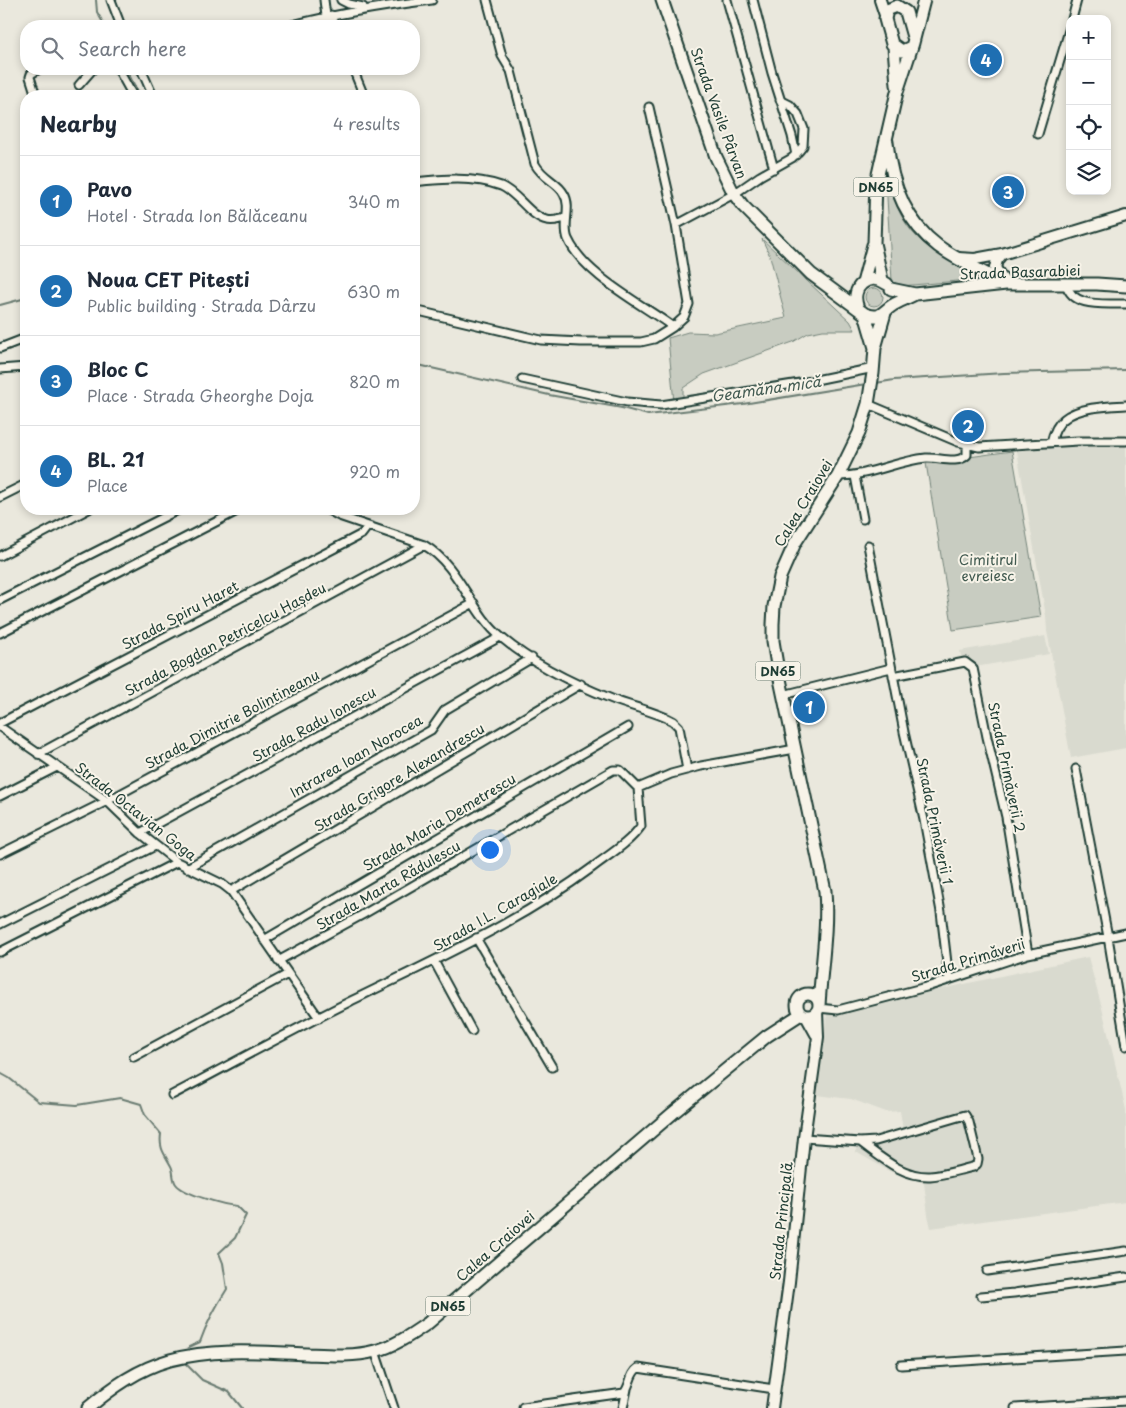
<!DOCTYPE html>
<meta charset="utf-8">
<style>
body{margin:0;font-family:"Playpen Sans",sans-serif;background:#f2f2f3;color:#1f2937}
.controls{position:absolute;right:15px;top:15px;display:grid;overflow:hidden;border-radius:10px;box-shadow:0 2px 8px #0003}
.controls button{width:45px;height:45px;display:grid;place-items:center;padding:0;border:0;border-bottom:1px solid #e0e1e3;background:#fff;color:#1f2937;font:25px sans-serif}
.you{position:absolute;left:489px;top:849px;width:18px;height:18px;margin:-12px;border:4px solid #fff;border-radius:50%;background:#1a73e8;box-shadow:0 0 0 8px #1a73e833}
.badge{display:grid;place-items:center;width:32px;height:32px;border-radius:50%;background:#1f6fb2;color:#fff;font-size:16px;font-weight:700}
.pin{position:absolute;translate:-50% -50%;border:2px solid #fff;box-shadow:0 1px 5px #0006}
.list{margin:0;padding:0;list-style:none}
h2{display:flex;justify-content:space-between;align-items:center;height:65px;margin:0;padding:0 20px;font-size:21px}
h2 small{font-size:16px;font-weight:400;color:#747a83}
.list li{display:grid;grid-template-columns:32px 1fr auto;gap:15px;align-items:center;box-sizing:border-box;height:90px;padding:0 20px;border-top:1px solid #e0e1e3}
.list b{display:block;font-size:19px;white-space:nowrap}
.list p{margin:0;font-size:16px;white-space:nowrap;color:#747a83}
.list em{font-size:16px;font-style:normal;color:#747a83}
.icon{flex:none;width:28px;height:28px;fill:none;stroke:currentColor;stroke-width:2;stroke-linecap:round;stroke-linejoin:round}
.map{position:relative;flex:none;width:1126px;height:1408px;overflow:hidden}
.search{position:absolute;background:#fff;box-shadow:0 2px 8px #0003;left:20px;top:20px;width:400px;height:55px;display:flex;align-items:center;gap:12px;box-sizing:border-box;padding:0 18px;border-radius:20px;color:#747a83;font-size:19px}
.panel{position:absolute;background:#fff;box-shadow:0 2px 8px #0003;left:20px;top:90px;width:400px;height:425px;border-radius:20px}
.map>svg:first-child{display:block}
</style>
<div class="map">
<svg width="1126" height="1408" viewBox="0 0 1126 1408">
<rect width="100%" height="100%" fill="#eae8dd"/>
<filter id="ink" filterUnits="userSpaceOnUse"><feTurbulence type="fractalNoise" baseFrequency=".02" numOctaves="2"/><feDisplacementMap in="SourceGraphic" scale="10" xChannelSelector="R" yChannelSelector="G"/><feConvolveMatrix kernelMatrix="1 2 1 2 8 2 1 2 1" color-interpolation-filters="sRGB"/></filter>
<g filter="url(#ink)">
<path fill="#d9dacf" d="M1072 445H1126V748L1071 758 1047 631 1046 616 1017 451Z
M1045 636 1049 654 975 667 972 659 962 660 960 651Z
M1088 957 1102 1008 1126 1110V1202L931 1228 928 1215 924 1183 889 1171 856 1152 857 1137H880L903 1130 900 1111 886 1112 851 1099 816 1095 827 1014Z"/>
<path fill="#c8ccc1" stroke="#74847a" d="M886 181 890 182C900 232 926 250 970 271L972 277 969 280 901 286 892 281Z
M762 239 850 321 855 330H823L808 333 793 342 704 374 683 388V401L674 403 668 338 688 332 715 333 786 318 770 256Z
M865 297a9 9 0 1 1 18 0a9 9 0 1 1-18 0Z
M1012 451 1041 617 953 630 926 463Z"/>
<g fill="none" stroke-linecap="round" stroke-linejoin="round">
<path stroke="#6a7c72" stroke-width="2" d="M96 0 97 12 105 26
M126 69 140 96
M78 88 85 96
M0 305 26 298
M414 364 549 395 622 408 648 415 743 404 866 384
M876 383 894 380 1004 373 1126 370
M0 1073 9 1078 39 1102 77 1105 120 1098 141 1104 145 1115 161 1134C159 1149 164 1153 171 1166 174 1171 172 1179 176 1184 183 1194 224 1205 237 1206L246 1215 235 1238 219 1253 223 1263 227 1289C216 1306 207 1322 200 1342L189 1347
M183 1361 202 1380 229 1392 242 1408"/>
<defs>
<path id="street" d="M111 0 121 26
M324 0 326 16
M341 0 349 4 363 7
M487 0 502 56 511 71 535 164C543 179 558 182 564 194 572 207 562 225 568 239 584 275 642 304 673 327
M727 0 774 169
M753 0 772 73 792 136 796 155
M331 15 335 26
M1072 19 1077 0
M288 26C336 14 383 6 432 0
M118 69 133 96
M141 69 153 96
M353 69 364 96
M79 85 93 69
M36 96 30 77 31 74 39 69
M1038 134 1070 27
M414 182C442 179 474 176 501 186 518 193 530 217 547 220 553 222 560 219 566 218
M676 225 734 194 760 176 792 158 799 151 803 146 804 129 798 114 790 105 780 100
M1066 284C1073 309 1105 303 1126 304
M414 310 541 340 581 342H641L654 339 673 327 684 317 689 304 676 225 649 107
M0 348 26 338
M0 369 26 367
M522 379 627 402 661 405 806 382 874 368
M868 404 958 442 979 447 1078 441H1126
M1051 443C1053 434 1056 425 1064 419 1078 407 1108 406 1126 405
M838 476C870 476 896 461 926 458 939 457 957 465 967 455V444
M855 476 863 519
M0 497 26 484
M326 509 339 516 424 545C461 567 470 612 502 638 533 664 574 684 612 699 632 707 654 711 673 721L679 727 687 770
M868 545 904 732 924 820 941 912 949 980
M0 556 89 509
M0 600 180 509
M0 633 241 509
M893 676 965 662 973 668 987 737 1006 817 1028 954
M783 695 891 668
M0 723 362 534 368 526
M0 727 107 801 140 833 177 862 222 884 231 891 319 1018
M38 754 424 545
M1076 769 1108 937 1126 1046
M0 796 57 767
M140 833 500 637
M0 854 107 801 474 603
M187 868 431 730 445 710 532 658
M231 891 581 684
M0 924 155 846
M476 938 552 1067
M264 940 628 727
M0 952 177 862
M278 961 362 915 613 770H620L638 788
M434 961 472 1031
M818 1008 838 1010 930 986 1028 954 1126 933
M134 1057 288 974
M172 1095C231 1064 289 1032 349 1002 432 961 518 923 593 867 610 854 629 843 641 826L638 788 671 774 701 766 795 749
M804 1138 860 1142 876 1141 965 1115 969 1122 978 1159 977 1164 973 1167C959 1170 944 1175 930 1176 902 1177 881 1157 860 1142
M987 1271 1126 1251
M981 1296 1014 1293 1126 1277
M375 1351 394 1408
M901 1365 1126 1351
M523 1407 624 1393C631 1385 629 1374 638 1368L774 1389
M623 1408 627 1389
M1015 1408 1126 1401"/>
<path id="secondary" d="M880 0 885 15
M1002 254 997 260 995 268 1006 284
M958 258 975 259 1002 254 1126 216
M806 1016 816 1034
M772 1408 789 1282 804 1138 818 1037 817 1011"/>
<path id="primary" d="M662 0 716 157 734 194 743 206 811 274 865 314C881 320 882 312 893 305 900 301 908 298 915 294
M894 47 897 85
M911 47 902 51 892 44 885 19 887 10 897 6 906 12 913 37
M887 142C891 183 905 221 938 246 958 261 984 272 1006 284
M882 280 874 243 876 183 897 92 913 43 924 0
M863 283 873 245
M891 289 915 294 1006 284H1097L1126 286
M858 308C849 287 869 271 887 284
M865 314 875 348
M797 1005a11 11 0 1 1 22 0a11 11 0 1 1-22 0Z
M819 1006C821 967 828 930 825 891L777 665 773 641V624L774 606 780 577 795 543 838 476 859 433 868 404 873 373 875 348 885 313
M88 1408C113 1387 138 1369 170 1360 214 1348 261 1352 307 1354 329 1355 353 1357 375 1351 395 1346 412 1334 428 1323L673 1113 767 1036 801 1014"/>
</defs>
<use href="#street" stroke="#1f3d34" stroke-width="11"/>
<use href="#secondary" stroke="#1f3d34" stroke-width="14"/>
<use href="#primary" stroke="#1f3d34" stroke-width="15"/>
<use href="#street" stroke="#f7f3e8" stroke-width="7"/>
<use href="#secondary" stroke="#f7f3e8" stroke-width="10"/>
<use href="#primary" stroke="#f7f3e8" stroke-width="11"/>
</g>
</g>
<g text-anchor="middle" dominant-baseline="central" stroke-width="4" stroke-linejoin="round" paint-order="stroke">
<g fill="#f7f3e8" stroke="#60746a" stroke-width="1">
<rect x="853.5" y="177.5" width="45" height="19" rx="4"/>
<rect x="755.5" y="661.5" width="45" height="19" rx="4"/>
<rect x="425.5" y="1296.5" width="45" height="19" rx="4"/>
</g>
<g font-size="12" font-weight="bold" fill="#1f3d34">
<text x="876" y="187">DN65</text>
<text x="778" y="671">DN65</text>
<text x="448" y="1306">DN65</text>
</g>
<g font-size="14" fill="#1f3d34" stroke="#f7f3e8">
<text transform="translate(719 113) rotate(70)">Strada Vasile Pârvan</text>
<text transform="translate(1020 272) rotate(-2)">Strada Basarabiei</text>
<text transform="translate(803 503) rotate(-59)">Calea Craiovei</text>
<text transform="translate(180 615) rotate(-28)">Strada Spiru Haret</text>
<text transform="translate(225 639) rotate(-28)">Strada Bogdan Petricelcu Hașdeu</text>
<text transform="translate(232 719) rotate(-28)">Strada Dimitrie Bolintineanu</text>
<text transform="translate(314 724) rotate(-29)">Strada Radu Ionescu</text>
<text transform="translate(356 756) rotate(-30)">Intrarea Ioan Norocea</text>
<text transform="translate(1007 767) rotate(78)">Strada Primăverii 2</text>
<text transform="translate(399 777) rotate(-31)">Strada Grigore Alexandrescu</text>
<text transform="translate(136 811) rotate(38)">Strada Octavian Goga</text>
<text transform="translate(935 821) rotate(78)">Strada Primăverii 1</text>
<text transform="translate(439 822) rotate(-31)">Strada Maria Demetrescu</text>
<text transform="translate(388 885) rotate(-30)">Strada Marta Rădulescu</text>
<text transform="translate(495 912) rotate(-30)">Strada I.L. Caragiale</text>
<text transform="translate(968 960) rotate(-17)">Strada Primăverii</text>
<text transform="translate(781 1221) rotate(-84)">Strada Principală</text>
<text transform="translate(495 1246) rotate(-41)">Calea Craiovei</text>
</g>
<g font-size="14" fill="#415a50" stroke="#f7f3e8">
<text x="988" y="559">Cimitirul<tspan x="988" dy="16">evreiesc</tspan></text>
</g>
<g font-size="15" font-style="italic" fill="#445c53" stroke="#f7f3e8">
<text transform="translate(766 388) rotate(-8)">Geamăna mică</text>
</g>
</g>
</svg>
<div class="controls">
<button>+</button>
<button>−</button>
<button><svg class="icon" aria-label="locate" viewBox="0 0 24 24"><circle cx="12" cy="12" r="6"/><path d="M12 2v4M12 18v4M2 12h4M18 12h4"/></svg></button>
<button><svg class="icon" aria-label="layers" viewBox="0 0 24 24"><path d="M12 4l9 5-9 5-9-5zM3 14l9 5 9-5"/></svg></button>
</div>
<div class="you"></div>
<div class="pin badge" style="left:809px;top:707px">1</div>
<div class="pin badge" style="left:968px;top:426px">2</div>
<div class="pin badge" style="left:1008px;top:192px">3</div>
<div class="pin badge" style="left:986px;top:60px">4</div>
<div class="search"><svg class="icon" aria-label="search" viewBox="0 0 24 24"><circle cx="10" cy="10" r="6"/><path d="M15 15l6 6"/></svg>Search here</div>
<section class="panel">
<h2>Nearby<small>4 results</small></h2>
<ul class="list">
<li><span class="badge">1</span><div><b>Pavo</b><p>Hotel · Strada Ion Bălăceanu</p></div><em>340 m</em></li>
<li><span class="badge">2</span><div><b>Noua CET Pitești</b><p>Public building · Strada Dârzu</p></div><em>630 m</em></li>
<li><span class="badge">3</span><div><b>Bloc C</b><p>Place · Strada Gheorghe Doja</p></div><em>820 m</em></li>
<li><span class="badge">4</span><div><b>BL. 21</b><p>Place</p></div><em>920 m</em></li>
</ul>
</section>
</div>
